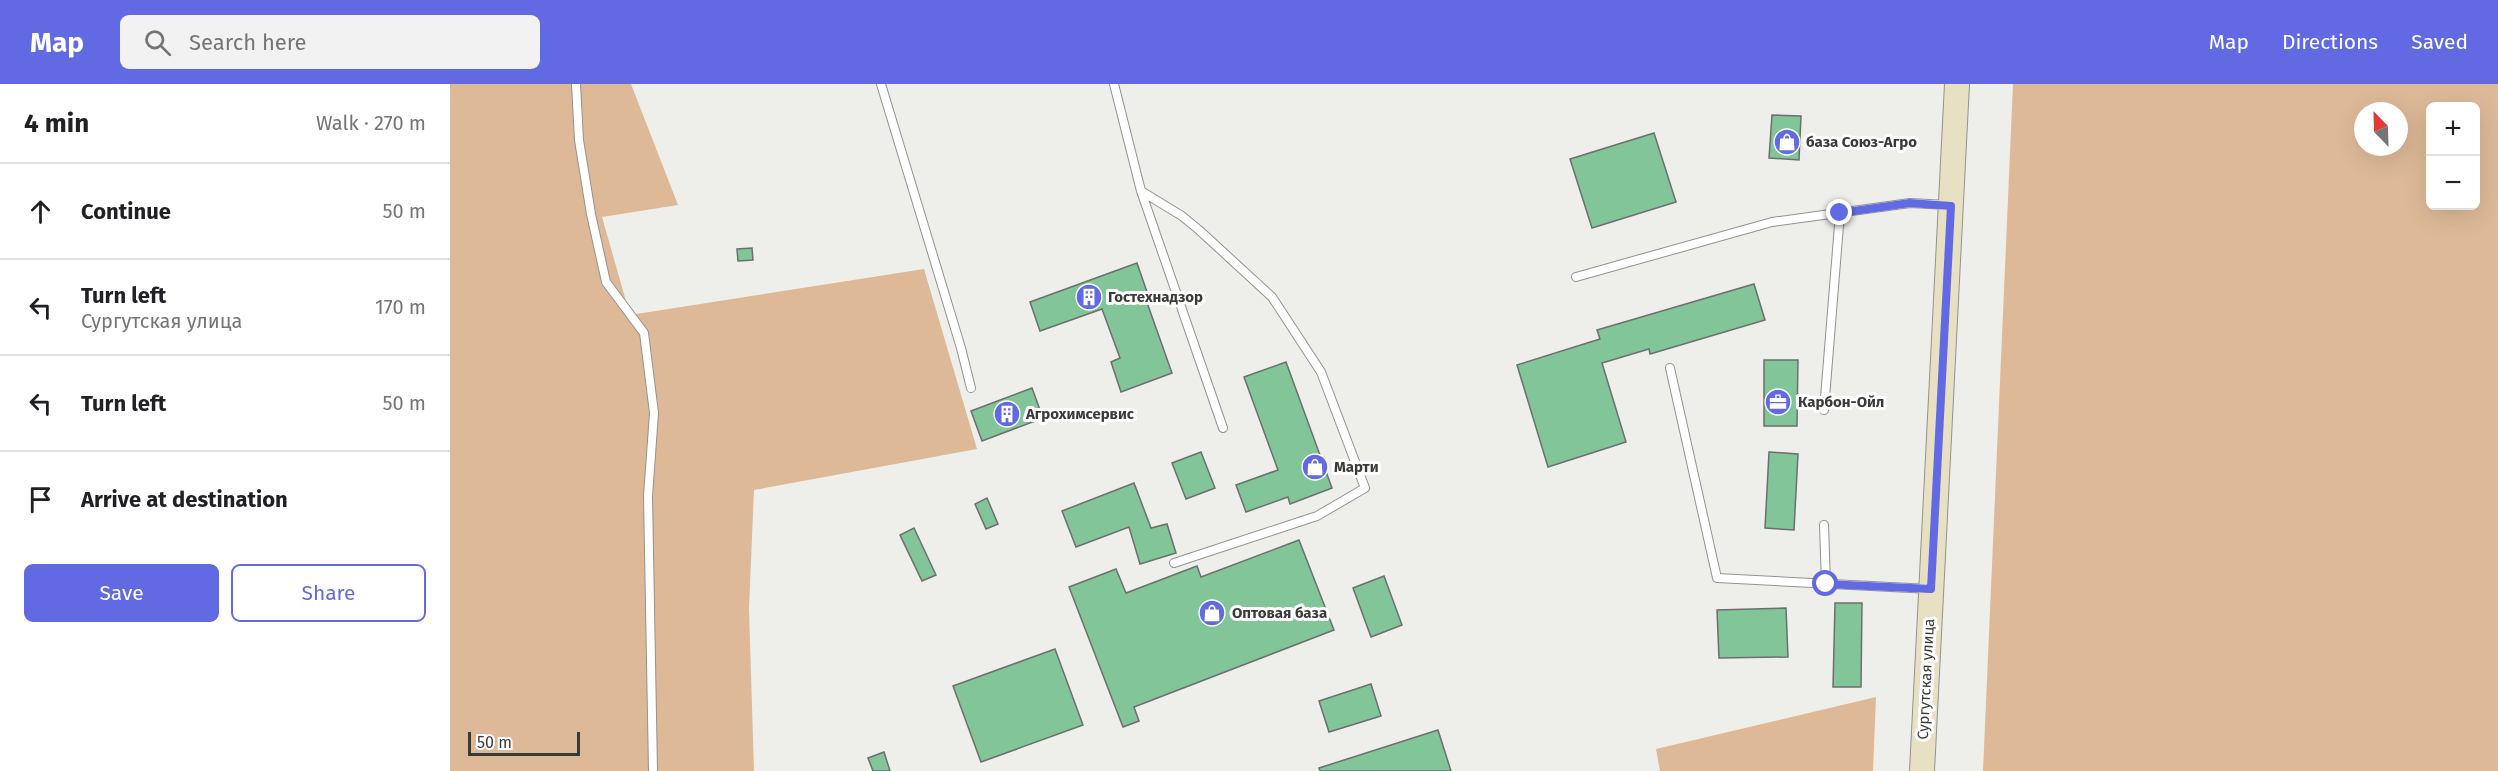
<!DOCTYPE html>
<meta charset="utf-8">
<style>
body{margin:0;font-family:"Fira Sans",sans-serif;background:#f2f2f2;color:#202124}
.controls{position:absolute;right:18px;top:18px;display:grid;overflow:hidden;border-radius:9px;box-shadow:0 6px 24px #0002}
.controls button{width:54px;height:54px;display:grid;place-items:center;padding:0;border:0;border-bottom:2px solid #e0e0e0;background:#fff;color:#202124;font:30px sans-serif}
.compass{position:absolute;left:1904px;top:18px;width:54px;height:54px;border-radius:50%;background:#fff;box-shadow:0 6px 24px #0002;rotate:337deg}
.scale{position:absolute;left:18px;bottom:15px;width:112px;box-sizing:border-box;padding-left:6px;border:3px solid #3a3a39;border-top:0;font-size:16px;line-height:21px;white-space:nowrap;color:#3a3a39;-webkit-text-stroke:4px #fff;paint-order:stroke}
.stop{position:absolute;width:18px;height:18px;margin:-14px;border:4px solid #616ae2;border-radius:50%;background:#fff}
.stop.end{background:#616ae2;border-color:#fff;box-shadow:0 2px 6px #0008}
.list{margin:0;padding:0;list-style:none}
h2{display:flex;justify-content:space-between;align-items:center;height:78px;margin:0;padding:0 24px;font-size:26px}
h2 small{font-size:20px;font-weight:400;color:#757577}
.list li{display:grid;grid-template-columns:39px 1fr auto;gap:18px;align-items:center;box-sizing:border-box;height:96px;padding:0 24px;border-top:2px solid #e0e0e0}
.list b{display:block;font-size:22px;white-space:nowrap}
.list p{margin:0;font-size:20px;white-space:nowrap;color:#757577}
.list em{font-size:20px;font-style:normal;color:#757577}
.actions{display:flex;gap:12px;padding:18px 24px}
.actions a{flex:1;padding:14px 0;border:2px solid #616ae2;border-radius:9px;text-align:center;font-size:21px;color:#616ae2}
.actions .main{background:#616ae2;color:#fff}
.icon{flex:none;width:33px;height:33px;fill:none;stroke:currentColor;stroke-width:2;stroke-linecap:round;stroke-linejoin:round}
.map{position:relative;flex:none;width:2048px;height:687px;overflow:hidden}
header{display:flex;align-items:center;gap:36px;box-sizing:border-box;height:84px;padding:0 30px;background:#616ae2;color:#fff}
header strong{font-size:28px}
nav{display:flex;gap:33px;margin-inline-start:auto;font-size:21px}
.search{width:420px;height:54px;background:#f2f2f2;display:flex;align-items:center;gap:15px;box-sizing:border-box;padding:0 21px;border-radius:9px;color:#757577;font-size:22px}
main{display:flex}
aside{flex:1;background:#fff}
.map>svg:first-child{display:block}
</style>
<header>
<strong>Map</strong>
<div class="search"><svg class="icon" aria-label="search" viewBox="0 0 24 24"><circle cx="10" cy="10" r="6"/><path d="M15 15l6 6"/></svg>Search here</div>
<nav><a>Map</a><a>Directions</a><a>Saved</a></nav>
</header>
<main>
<aside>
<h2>4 min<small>Walk · 270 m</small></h2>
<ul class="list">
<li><svg class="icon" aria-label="ahead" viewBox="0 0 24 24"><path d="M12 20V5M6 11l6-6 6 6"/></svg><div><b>Continue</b></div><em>50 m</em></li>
<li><svg class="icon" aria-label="left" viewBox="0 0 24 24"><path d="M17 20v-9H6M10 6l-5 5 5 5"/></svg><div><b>Turn left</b><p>Сургутская улица</p></div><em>170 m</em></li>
<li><svg class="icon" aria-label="left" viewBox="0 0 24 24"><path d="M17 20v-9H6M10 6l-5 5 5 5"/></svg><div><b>Turn left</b></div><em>50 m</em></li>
<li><svg class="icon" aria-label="arrive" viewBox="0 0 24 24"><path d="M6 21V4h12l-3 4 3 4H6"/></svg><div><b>Arrive at destination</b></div></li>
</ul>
<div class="actions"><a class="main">Save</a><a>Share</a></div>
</aside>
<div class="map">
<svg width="2048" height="687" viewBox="0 0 2048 687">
<rect width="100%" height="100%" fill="#eeefeb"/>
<path fill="#ddb997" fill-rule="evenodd" d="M0 0H181L228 121 152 133 180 231 474 185 527 365 304 406 299 525 304 687H0Z
M1563 0H2048V687H1533ZM2026 22V122H1980V22ZM1913 27H1949V63H1913Z
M1426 613 1423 687H1210L1206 665Z"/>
<path fill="#81c599" stroke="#6c6f6d" stroke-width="1.5" d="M1322 31 1351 32 1349 76 1319 74Z
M1204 49 1226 118 1142 144 1120 75Z
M302 164 303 176 288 177 287 165Z
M687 179 697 208 694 210 722 289 671 308 661 278 670 274 652 225 590 247 580 218Z
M1304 200 1315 236 1200 270 1199 265 1152 279 1176 358 1098 383 1067 281 1150 255 1147 246Z
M1314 276H1348L1347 342H1314Z
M836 278 882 404 840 420 838 413 796 428 786 401 828 386 794 293Z
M582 304 593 334 532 357 521 327Z
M751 368 765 404 736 415 722 379Z
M1319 368 1348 370 1344 446 1315 444Z
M684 399 701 444 717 440 726 469 690 480 679 443 626 463 612 427Z
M537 414 548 440 536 445 525 420Z
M464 444 486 491 472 497 450 451Z
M849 456 884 546 684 623 689 637 673 643 619 503 666 485 676 509 747 482 751 493Z
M934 492 952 541 921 553 903 504Z
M1385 519H1412L1411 603H1383Z
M1336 524 1338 573 1269 574 1267 526Z
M605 565 633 641 531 678 503 602Z
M921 600 931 632 879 648 869 617Z
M988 646 1001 687H870L869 684Z
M434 668 440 687H423L418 674Z"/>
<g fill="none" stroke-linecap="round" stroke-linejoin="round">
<defs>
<path id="lane" d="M126 0 129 56 141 130 156 198 194 249 204 329 198 412 203 687
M431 0 511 264 521 304
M664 0 691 107 773 344
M691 107 732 132 749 146 822 213 871 288 915 404 867 432 724 479
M1126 193 1322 138 1460 119 1498 121
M1220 284 1267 494 1480 505
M1374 326 1390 129
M1374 441 1376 500"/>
<path id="secondary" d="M1472 687 1507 0"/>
</defs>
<use href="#lane" stroke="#929390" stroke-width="10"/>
<use href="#secondary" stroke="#929390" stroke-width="26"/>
<use href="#lane" stroke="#fff" stroke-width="8"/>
<use href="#secondary" stroke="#e7e0c2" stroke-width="24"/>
</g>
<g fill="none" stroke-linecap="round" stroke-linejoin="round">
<path stroke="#616ae2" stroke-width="8" d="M1376 500 1481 505 1501 122 1460 119 1390 129"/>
</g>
<defs>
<symbol id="shop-disc" viewBox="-11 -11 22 22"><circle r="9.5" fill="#616ae2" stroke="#fff"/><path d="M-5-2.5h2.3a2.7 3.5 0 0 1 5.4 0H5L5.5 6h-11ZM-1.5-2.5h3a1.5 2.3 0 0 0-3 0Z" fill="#fff"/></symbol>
<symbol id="building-disc" viewBox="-11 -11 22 22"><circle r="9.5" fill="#616ae2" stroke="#fff"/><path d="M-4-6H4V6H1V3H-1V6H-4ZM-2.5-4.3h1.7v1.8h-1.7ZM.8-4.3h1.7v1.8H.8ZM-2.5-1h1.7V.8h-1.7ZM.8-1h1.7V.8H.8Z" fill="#fff"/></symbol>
<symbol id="office-disc" viewBox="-11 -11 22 22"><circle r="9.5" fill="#616ae2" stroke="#fff"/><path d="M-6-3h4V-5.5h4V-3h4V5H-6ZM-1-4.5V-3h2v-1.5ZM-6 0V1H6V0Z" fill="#fff"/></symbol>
</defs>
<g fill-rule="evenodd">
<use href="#shop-disc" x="1322" y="43" width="30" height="30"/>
<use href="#building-disc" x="624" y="198" width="30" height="30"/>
<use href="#office-disc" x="1313" y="303" width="30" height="30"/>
<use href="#building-disc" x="542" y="315" width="30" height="30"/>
<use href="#shop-disc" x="850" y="368" width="30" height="30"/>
<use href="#shop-disc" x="747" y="514" width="30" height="30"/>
</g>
<g text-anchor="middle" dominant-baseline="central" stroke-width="6" stroke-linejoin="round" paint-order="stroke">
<g font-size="15" font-weight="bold" fill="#3a3a39" stroke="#fff" text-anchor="start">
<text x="1356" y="58">база Союз-Агро</text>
<text x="658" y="213">Гостехнадзор</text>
<text x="1348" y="318">Карбон-Ойл</text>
<text x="576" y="330">Агрохимсервис</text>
<text x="884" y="383">Марти</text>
<text x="782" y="529">Оптовая база</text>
</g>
<g font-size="15" fill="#3a3a39" stroke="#fff">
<text transform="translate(1476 595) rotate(-87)">Сургутская улица</text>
</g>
</g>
</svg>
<div class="controls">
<button>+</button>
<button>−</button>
</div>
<svg class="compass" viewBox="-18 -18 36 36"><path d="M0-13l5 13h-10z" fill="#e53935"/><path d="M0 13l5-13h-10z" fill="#757577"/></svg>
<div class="scale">50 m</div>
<div class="stop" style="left:1376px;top:500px"></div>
<div class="stop end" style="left:1390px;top:129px"></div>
</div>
</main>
